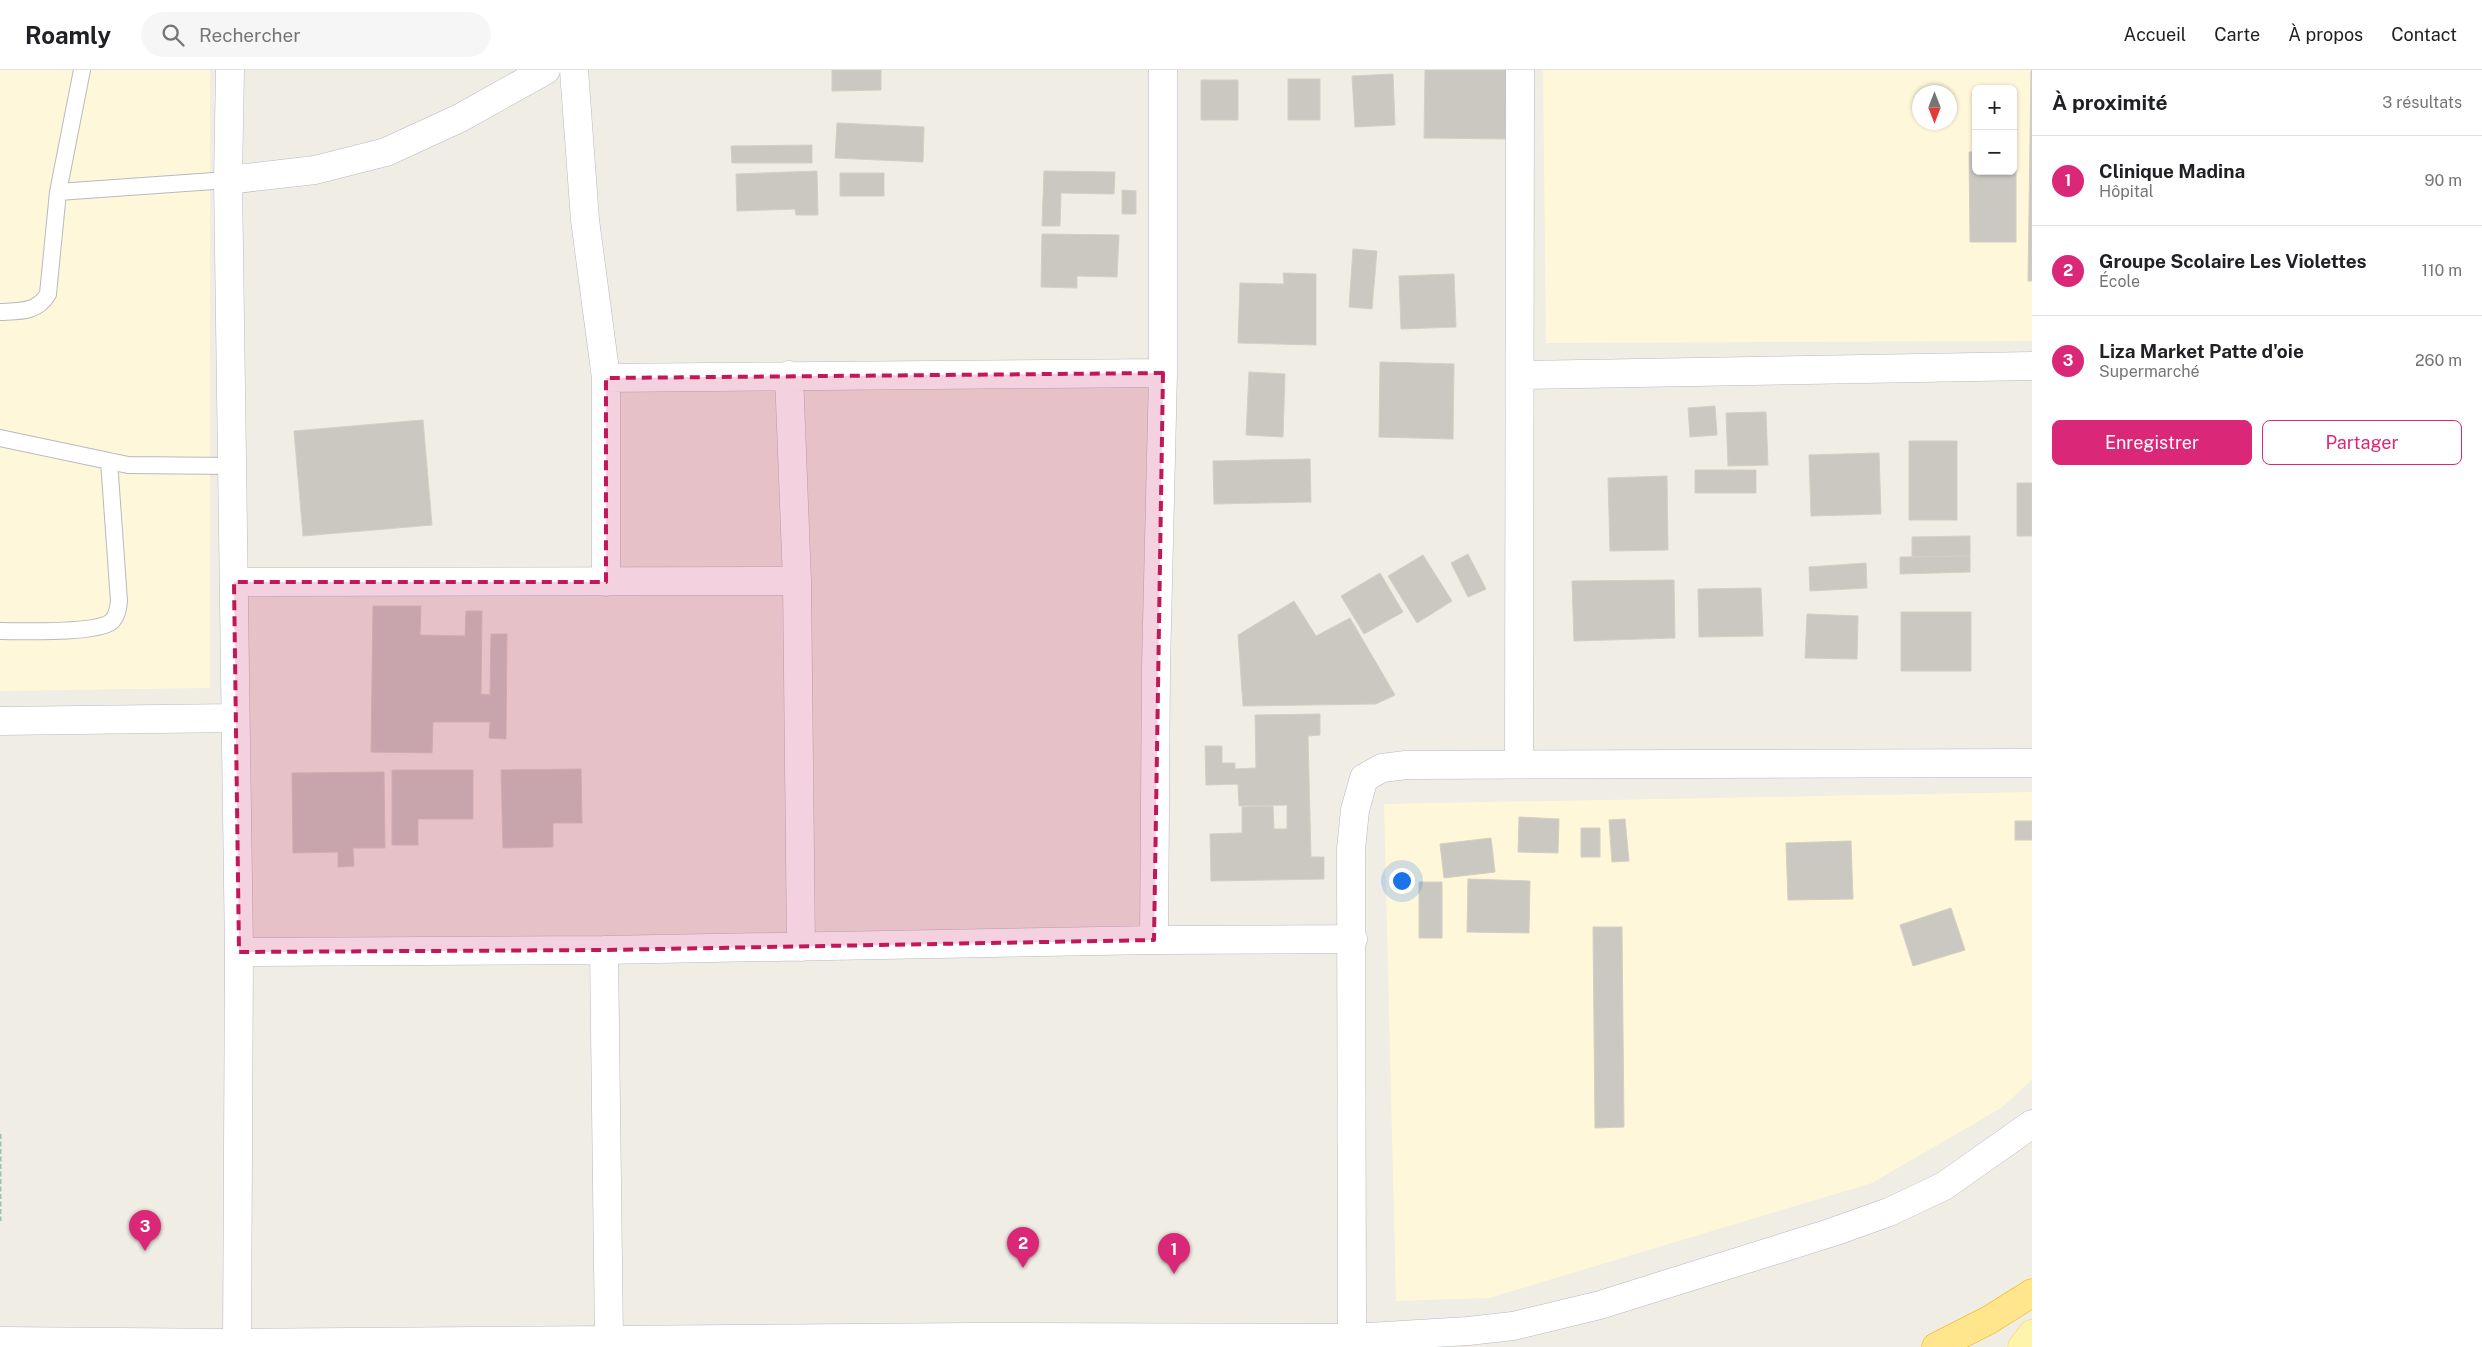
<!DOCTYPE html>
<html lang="fr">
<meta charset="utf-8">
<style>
body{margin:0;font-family:"Public Sans",sans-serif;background:#f6f6f6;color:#202124}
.controls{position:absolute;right:15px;top:15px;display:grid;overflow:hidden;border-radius:8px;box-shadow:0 1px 4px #0004}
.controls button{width:45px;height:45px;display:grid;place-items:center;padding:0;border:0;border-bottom:1px solid #e0e0e0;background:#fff;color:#202124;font:25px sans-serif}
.compass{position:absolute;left:1912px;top:15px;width:45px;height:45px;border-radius:50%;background:#fff;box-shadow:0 1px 4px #0004;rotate:180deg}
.you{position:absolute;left:1401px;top:810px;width:18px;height:18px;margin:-12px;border:4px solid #fff;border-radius:50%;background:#1a73e8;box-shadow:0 0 0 8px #1a73e833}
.badge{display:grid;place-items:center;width:32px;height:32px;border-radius:50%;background:#db2777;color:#fff;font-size:16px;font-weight:700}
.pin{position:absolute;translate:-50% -41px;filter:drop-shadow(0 1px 2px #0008)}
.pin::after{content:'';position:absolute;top:26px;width:18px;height:15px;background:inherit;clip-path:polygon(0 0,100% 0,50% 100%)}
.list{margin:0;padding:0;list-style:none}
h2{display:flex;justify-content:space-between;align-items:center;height:65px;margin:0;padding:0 20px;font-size:21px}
h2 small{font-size:16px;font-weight:400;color:#757577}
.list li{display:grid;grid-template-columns:32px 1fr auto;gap:15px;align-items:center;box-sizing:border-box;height:90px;padding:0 20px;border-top:1px solid #e0e0e0}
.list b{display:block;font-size:19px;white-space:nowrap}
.list p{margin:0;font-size:16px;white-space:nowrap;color:#757577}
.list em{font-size:16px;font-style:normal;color:#757577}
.actions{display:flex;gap:10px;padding:15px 20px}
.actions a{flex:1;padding:11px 0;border:1px solid #db2777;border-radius:8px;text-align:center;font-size:18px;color:#db2777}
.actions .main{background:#db2777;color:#fff}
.icon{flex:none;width:28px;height:28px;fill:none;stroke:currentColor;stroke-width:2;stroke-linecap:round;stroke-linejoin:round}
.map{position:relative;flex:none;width:2032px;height:1277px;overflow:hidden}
header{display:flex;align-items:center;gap:30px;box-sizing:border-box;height:70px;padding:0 25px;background:#fff;border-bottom:1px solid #e0e0e0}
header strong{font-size:24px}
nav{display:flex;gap:28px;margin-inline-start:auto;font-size:18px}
.search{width:350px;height:45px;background:#f6f6f6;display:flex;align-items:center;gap:12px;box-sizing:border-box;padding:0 18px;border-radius:28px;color:#757577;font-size:19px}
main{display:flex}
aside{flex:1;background:#fff}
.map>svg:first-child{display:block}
</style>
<header>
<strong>Roamly</strong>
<div class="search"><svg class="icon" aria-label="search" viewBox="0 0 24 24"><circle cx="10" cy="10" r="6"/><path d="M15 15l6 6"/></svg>Rechercher</div>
<nav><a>Accueil</a><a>Carte</a><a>À propos</a><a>Contact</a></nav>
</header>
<main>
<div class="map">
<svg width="2032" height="1277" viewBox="0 0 2032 1277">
<rect width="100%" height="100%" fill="#efede4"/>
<path fill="#fff7da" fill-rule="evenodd" d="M0 0H210V618L0 621Z
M1543 0H2032V271L1546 273ZM1976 19H2013V101H1976ZM1920 22H1950V52H1920Z
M2032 722V1010L2001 1038 1872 1113 1489 1228 1396 1231 1384 734Z"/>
<path fill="#cac8c1" stroke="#d4cfc2" d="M832 0H881V20L832 21Z
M1425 0H1513V69L1424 68Z
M2031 0H2032V211H2028Z
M1393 4 1395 55 1355 57 1352 6Z
M1288 9H1320V50H1288Z
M1201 10H1238V50H1201Z
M837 53 924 57 923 92 835 88Z
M812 75V93H732L731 76Z
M1969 82H1976V101H2013V82H2016V172H1970Z
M817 101 818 145H796L795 139 737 141 736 104Z
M1044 101 1115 102 1114 124 1061 123 1060 156H1042Z
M840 103H884V126H840Z
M1122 120 1136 121V144H1122Z
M1042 164 1119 165 1117 207 1077 206V218L1041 217Z
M1353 179 1377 181 1372 239 1349 237Z
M1283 203 1316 204V275L1238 273 1240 213 1284 214Z
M1454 204 1456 257 1401 259 1399 206Z
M1380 292 1454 294 1453 369 1379 367Z
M1249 302 1285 304 1283 367 1246 365Z
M1715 336 1717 365 1690 367 1688 338Z
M1766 342 1768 395 1728 396 1726 343Z
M423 350 432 455 303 466 294 361Z
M1909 371H1957V450H1909Z
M1879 383 1881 444 1811 446 1809 385Z
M1310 389 1311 432 1214 434 1213 391Z
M1695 400H1756V423H1695Z
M1667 406 1668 480 1610 481 1608 408Z
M2017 413H2032V466H2017Z
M1970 466V486L1912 487V467Z
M1468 484 1486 519 1468 527 1451 493Z
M1423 485 1452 531 1417 553 1388 506Z
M1970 486V502L1900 504V487Z
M1866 493 1867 518 1810 521 1809 497Z
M1380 503 1403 542 1364 564 1341 526Z
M1674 510 1675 568 1574 571 1572 511Z
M1761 518 1763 566 1699 567 1698 519Z
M1294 531 1316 566 1350 548 1395 625 1376 634 1243 636 1238 565Z
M373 536H421L420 565 465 566 466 541H482L481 624 490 625 491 564H507L506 669 489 668 490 652H433L432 683 371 682Z
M1901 542H1971V601H1901Z
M1807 544 1858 546 1857 589 1805 588Z
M1320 644V665L1308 666 1311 787H1324V809L1211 811 1210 764 1242 763V737L1273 736 1274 759H1287V735L1239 736 1238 714 1206 715 1205 676H1222V693H1235V699L1256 698 1255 645Z
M581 699 582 753H553V777L503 778 501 700Z
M392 700H473V749H418V775H392Z
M384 702 385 778H353L354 796 338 797V782L293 783 292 703Z
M1519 747 1559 749 1558 783 1518 782Z
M1625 749 1629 791 1612 792 1609 750Z
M2015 751H2032V770H2015Z
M1581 758H1600V787H1581Z
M1491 768 1495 802 1444 808 1440 774Z
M1851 771 1853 829 1788 830 1786 773Z
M1468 809 1530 811 1529 863 1467 862Z
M1419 812H1442V868H1419Z
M1951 838 1965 880 1913 896 1900 855Z
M1593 857H1622L1624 1057 1595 1058Z"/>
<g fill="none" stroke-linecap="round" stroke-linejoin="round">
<defs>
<path id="lane" d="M58 122 228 110
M0 242C19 241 37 243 48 224L58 122 82 0
M0 368 128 395 232 396
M0 561C23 561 94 564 111 552 117 547 118 539 119 531L109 391"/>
<path id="street" d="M230 0 228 110 239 882 237 1277
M574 0 585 150 606 308V512
M228 110 315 100 386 82 460 48 546 0
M789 305 797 511 801 877
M1520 305 2032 296
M606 308 1163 303
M234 512 797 511
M0 651 235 648
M1519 694 1520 0
M1154 870 1156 596 1163 303V0
M604 880 609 1271
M239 882 604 880 1154 870 1353 869
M1352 1268 1351 779 1355 740 1364 708 1382 698 1406 695 2032 693
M0 1271 237 1273 971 1267 1352 1268 1468 1261 1513 1256 1600 1235 1833 1162 1889 1142 1944 1116 2032 1054"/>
<path id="primary" d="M2022 1277 2032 1264"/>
<path id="highway" d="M1936 1277 1989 1250 2032 1223"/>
</defs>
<use href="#lane" stroke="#b7babf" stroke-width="18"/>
<use href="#street" stroke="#b7babf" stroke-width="29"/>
<use href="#primary" stroke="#f8cf55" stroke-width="29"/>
<use href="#highway" stroke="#f4af00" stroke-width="29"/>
<path stroke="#97c7a6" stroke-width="3" stroke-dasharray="5 2.5" stroke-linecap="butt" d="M0 1064V1151"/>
<use href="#lane" stroke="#fff" stroke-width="16"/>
<use href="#street" stroke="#fff" stroke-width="28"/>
<use href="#primary" stroke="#fff4aa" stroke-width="28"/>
<use href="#highway" stroke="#ffe58c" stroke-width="28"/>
</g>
<path fill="#c2185b" fill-opacity="0.2" stroke="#c2185b" stroke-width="4" stroke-dasharray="10 6" stroke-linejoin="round" d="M1163 303 1154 870 604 880 239 882 234 512H606V308Z"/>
</svg>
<div class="controls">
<button>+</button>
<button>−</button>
</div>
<svg class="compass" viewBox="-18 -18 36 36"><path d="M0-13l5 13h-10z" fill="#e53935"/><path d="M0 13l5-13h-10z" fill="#757577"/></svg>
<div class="you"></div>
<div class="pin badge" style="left:1174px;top:1204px">1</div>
<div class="pin badge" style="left:1023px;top:1198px">2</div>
<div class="pin badge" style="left:145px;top:1181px">3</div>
</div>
<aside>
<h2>À proximité<small>3 résultats</small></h2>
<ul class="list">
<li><span class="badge">1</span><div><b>Clinique Madina</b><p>Hôpital</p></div><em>90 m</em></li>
<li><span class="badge">2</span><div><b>Groupe Scolaire Les Violettes</b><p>École</p></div><em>110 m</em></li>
<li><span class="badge">3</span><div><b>Liza Market Patte d'oie</b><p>Supermarché</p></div><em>260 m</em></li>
</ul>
<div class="actions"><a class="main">Enregistrer</a><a>Partager</a></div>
</aside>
</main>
